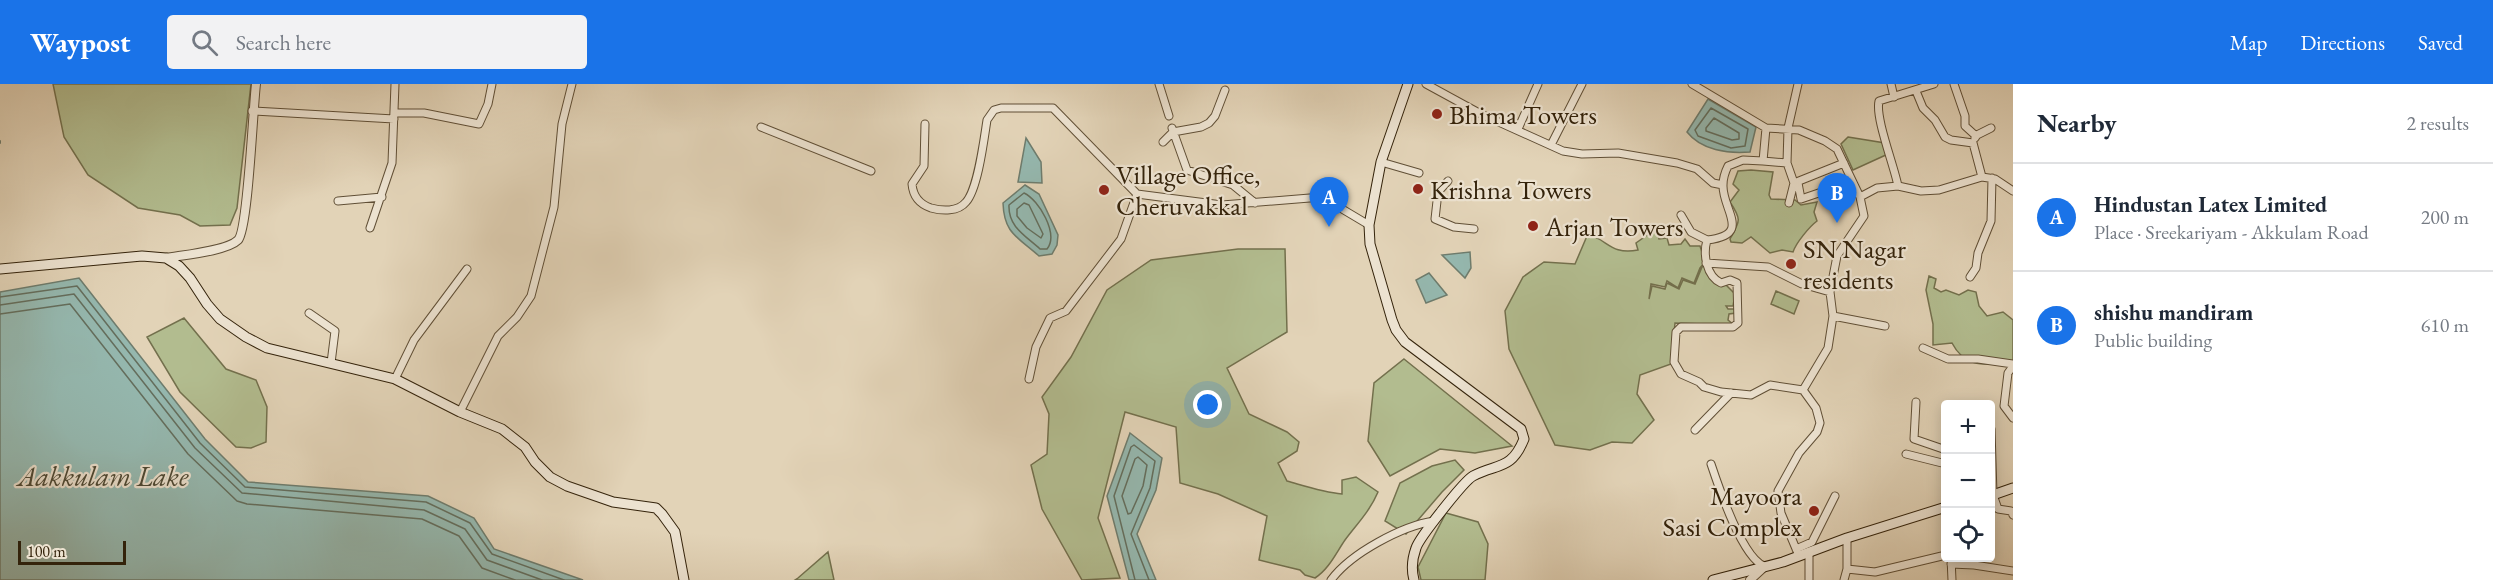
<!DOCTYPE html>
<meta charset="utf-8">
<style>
body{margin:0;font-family:"EB Garamond",serif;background:#f2f2f3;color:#1f2937}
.controls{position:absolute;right:18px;bottom:18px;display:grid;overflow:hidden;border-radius:6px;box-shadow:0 3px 15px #0003}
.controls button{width:54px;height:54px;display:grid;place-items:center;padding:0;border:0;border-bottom:2px solid #e0e1e3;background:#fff;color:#1f2937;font:30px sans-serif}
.scale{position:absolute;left:18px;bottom:15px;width:108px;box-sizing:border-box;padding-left:6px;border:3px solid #34230b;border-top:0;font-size:16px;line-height:21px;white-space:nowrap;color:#34230b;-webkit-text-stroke:4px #ece2d0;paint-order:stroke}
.you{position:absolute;left:1208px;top:321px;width:21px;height:21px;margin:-15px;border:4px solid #fff;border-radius:50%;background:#1a73e8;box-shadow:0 0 0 9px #1a73e833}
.badge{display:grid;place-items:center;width:39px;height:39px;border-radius:50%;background:#1a73e8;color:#fff;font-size:20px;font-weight:700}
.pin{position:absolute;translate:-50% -50px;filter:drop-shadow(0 2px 3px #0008)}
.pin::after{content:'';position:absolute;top:32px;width:21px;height:18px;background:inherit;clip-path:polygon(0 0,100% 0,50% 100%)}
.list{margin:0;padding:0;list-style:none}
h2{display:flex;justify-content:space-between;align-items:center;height:78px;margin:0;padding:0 24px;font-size:26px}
h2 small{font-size:20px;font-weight:400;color:#747a83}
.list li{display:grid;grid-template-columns:39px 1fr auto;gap:18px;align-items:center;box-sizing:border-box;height:108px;padding:0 24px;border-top:2px solid #e0e1e3}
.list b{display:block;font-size:22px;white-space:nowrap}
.list p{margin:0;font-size:20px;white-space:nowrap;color:#747a83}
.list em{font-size:20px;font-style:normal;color:#747a83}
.icon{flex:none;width:33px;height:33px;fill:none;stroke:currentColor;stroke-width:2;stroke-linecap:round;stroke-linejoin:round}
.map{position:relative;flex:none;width:2013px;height:496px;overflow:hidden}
header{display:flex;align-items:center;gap:36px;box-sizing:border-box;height:84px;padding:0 30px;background:#1a73e8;color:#fff}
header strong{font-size:28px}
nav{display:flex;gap:33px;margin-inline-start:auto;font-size:21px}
.search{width:420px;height:54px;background:#f2f2f3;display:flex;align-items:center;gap:15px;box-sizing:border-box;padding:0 21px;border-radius:6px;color:#747a83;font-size:22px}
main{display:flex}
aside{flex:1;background:#fff}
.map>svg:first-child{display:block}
</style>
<header>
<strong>Waypost</strong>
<div class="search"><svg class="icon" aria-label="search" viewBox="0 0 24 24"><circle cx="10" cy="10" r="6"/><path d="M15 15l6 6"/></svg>Search here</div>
<nav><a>Map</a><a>Directions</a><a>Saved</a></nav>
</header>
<main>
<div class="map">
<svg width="2013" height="496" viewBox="0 0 2013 496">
<rect width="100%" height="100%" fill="#e2d3b7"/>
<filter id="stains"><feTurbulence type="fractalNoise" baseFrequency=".00333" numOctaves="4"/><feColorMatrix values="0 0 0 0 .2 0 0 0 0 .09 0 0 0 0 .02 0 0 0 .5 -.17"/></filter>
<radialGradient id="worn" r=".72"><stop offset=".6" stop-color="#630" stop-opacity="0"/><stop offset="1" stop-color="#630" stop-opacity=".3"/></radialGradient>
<path fill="#b2bc8f" stroke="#73704d" stroke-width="1.5" d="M53 0H251L237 124 230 141 200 142 180 131 138 124 88 91 64 53Z
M1848 53 1885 59 1888 70 1853 86 1841 60Z
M1751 86 1773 88 1769 111 1771 115 1795 116 1801 121 1817 118 1814 128 1817 137C1809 143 1796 159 1793 168L1782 166 1770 169 1751 153 1742 159 1731 158 1730 155C1740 137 1742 136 1730 118L1739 106 1733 100 1738 87Z
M1653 147H1657L1659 155 1667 154 1669 161 1681 160 1685 155 1690 162H1700L1705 178 1700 184 1694 199 1682 194 1678 204 1667 197 1665 203 1651 200 1649 215 1652 202 1665 205 1667 199 1679 205 1683 196 1695 200 1702 183 1706 181 1735 210 1733 222H1726L1728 225H1736V229L1729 230 1728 236 1734 241 1675 239 1671 280 1640 291 1637 310 1654 336 1632 359 1612 358 1590 366 1555 361 1509 265 1505 227 1523 193 1544 178 1575 180 1587 152C1606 152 1609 172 1638 166L1636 159Z
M1238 165H1285L1287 248 1227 284 1249 330 1287 348 1299 358 1297 367 1278 379 1287 397C1305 402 1323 408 1342 410V396L1356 393 1378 408C1370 427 1357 440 1345 456 1336 469 1329 485 1315 494L1305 491 1300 486 1259 476 1267 432 1218 410 1180 399 1176 343 1125 328 1098 434 1120 494 1082 496 1042 425 1031 381 1047 370 1049 330 1042 313 1071 273 1107 206 1151 176Z
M1929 192 1936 195 1934 204 1941 208 1946 206 1959 211 1968 206 1976 208 1979 222 1987 232 2003 228 2013 236V279C1987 280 1966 286 1952 259L1933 261V240L1926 206Z
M1776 207 1799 217 1794 230 1771 220Z
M184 234 226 285 256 296 267 323 266 358 251 364 236 363 180 308 147 253Z
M1404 275 1512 362 1475 369 1440 365 1390 392 1368 357 1374 299Z
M1455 376 1464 386 1442 408 1406 450 1385 437 1400 399 1432 382Z
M1446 429 1478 438 1488 460 1485 496H1421L1418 483Z
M828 468 834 496H795L798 494Z"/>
<path fill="#95b8af" stroke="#6e7c6d" stroke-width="1.5" d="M1708 15 1756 43 1750 68C1728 70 1701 66 1687 48Z
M1026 54 1041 78 1042 99 1018 98Z
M1025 101 1039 110 1058 151 1057 161 1052 170 1039 172C1018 153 1004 150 1003 119Z
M1470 168 1471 184 1465 194 1442 171Z
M1429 189 1447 211 1426 219 1416 196Z
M79 194 205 355 248 398 428 412 474 434 494 465 583 496H0V208Z
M1130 349 1162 374 1156 406 1137 450 1156 496H1129L1107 412Z"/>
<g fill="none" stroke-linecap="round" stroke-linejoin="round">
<path stroke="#646e5d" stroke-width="1.5" d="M1711 24 1748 45 1745 62 1731 64 1698 52 1695 46Z
M1714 34 1739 49V55L1732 56 1706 47V44Z
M1024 109C1039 116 1059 150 1047 165H1040C1026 152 1008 143 1009 121Z
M1024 119 1029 121 1043 150 1041 154 1027 144 1017 132V125Z
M0 213 77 202 200 359 245 403 426 418 470 439 492 470 564 496
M0 221 74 210 195 364 242 409 424 426 465 445 487 476 542 496
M0 230 70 220 188 370 237 417 247 420 422 435 459 452 482 484 515 496
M1138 373 1147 381 1143 402 1131 429 1128 430 1122 412 1135 375Z
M1135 496 1114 412 1131 363 1134 361 1155 377 1150 404 1131 450 1149 496"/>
<path stroke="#6e7c6d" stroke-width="2" d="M0 57V59"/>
<defs>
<path id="minor" d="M1159 0 1169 32
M1426 0 1481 30 1563 67 1582 70 1618 69 1677 79 1697 85 1713 99 1723 101
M1692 0 1766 44 1799 46 1825 57 1837 65 1860 113
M1891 0 1894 13
M1954 0 1965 32V42L1976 52
M1916 7 1923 24 1935 36 1945 53 1951 56 1973 59 1982 93
M252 27 394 35
M394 29H424L479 40 488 20 492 0
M925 40 924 82 912 100C913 112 919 120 931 124 942 127 958 128 966 118 978 105 984 55 987 36L994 26 1001 24H1053L1137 110
M761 43 871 87
M1172 44 1187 86 1233 101 1255 119
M1766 44 1763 77 1743 76 1728 82C1725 88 1723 95 1723 101 1722 126 1753 151 1707 156 1703 170 1706 192 1721 199L1730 196 1737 199 1738 239 1733 243H1681L1676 248 1674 278 1681 290 1699 298 1704 303 1721 308 1751 311 1770 301 1803 306
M1518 45 1538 0
M1975 54 1977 51 1991 44
M1163 58 1173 48 1201 43 1209 39 1215 32 1225 6
M1551 61 1582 0
M1763 77 1787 79 1794 99 1789 119
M1381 78 1419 89
M1787 79 1788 44 1798 0
M1448 97 1438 108 1435 135 1454 143 1474 145
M1794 99 1844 79
M1798 99 1801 115 1851 98
M1898 102C1894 81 1875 34 1879 17L1934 0
M338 117 382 113
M1681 131 1691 148 1707 156
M370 144 392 79 395 0
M1706 179 1768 183 1802 200 1830 208
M1970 193 1976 184 1978 169 1991 137 1992 94
M309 229 335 247 331 279
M1833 232 1885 242
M1923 264 1948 275H1978L2013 280
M2013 282 2008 289 2004 322 2013 334
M395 295 414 256 467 185
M1029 295 1036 263 1050 234 1066 227 1121 155 1137 110 1222 121 1322 113 1369 141
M1803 306 1828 264 1833 232 1830 208 1837 172 1864 132 1860 113 1877 104 1898 102 1921 107 1939 106 1982 93 1995 95 2013 107
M1916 318 1914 355 1946 366
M460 328 498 252 517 233 531 212 554 123 562 40 572 0
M1991 345 1993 411 1998 425 2011 427 2013 431
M1695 346 1731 309
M1906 370 1946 380
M1711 380C1719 404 1742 473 1764 482
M1796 465 1812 458 1835 412
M1809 468V496
M1799 472 1781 429 1778 407 1799 369 1817 348 1820 339 1816 324 1803 306
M1951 474 1952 496
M1951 480 1974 481 2013 487
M1847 485 1875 488 1946 471
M1331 496C1351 469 1402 442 1434 437
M1844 496 1847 485V454"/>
<path id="tertiary" d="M166 174C183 171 227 167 238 156 248 146 253 24 256 0
M1750 496 1764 483"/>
<path id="secondary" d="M1408 0 1381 78 1369 141 1370 160 1392 236 1396 246 1405 258 1521 345 1524 355C1511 387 1497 379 1473 392 1464 397 1419 454 1416 464 1412 475 1411 485 1414 496
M0 185 142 172 166 174 179 182 190 194 207 220 220 235 246 253 267 264 395 295 460 328 502 345 525 363 535 378 550 393 567 402 613 418 656 424 662 430 675 448 684 496
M1990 412 2013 404
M1713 496 1783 478 1847 454 1946 423"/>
</defs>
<use href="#minor" stroke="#604f36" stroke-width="9"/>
<use href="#tertiary" stroke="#604f36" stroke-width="10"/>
<use href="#secondary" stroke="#34230b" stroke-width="11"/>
<use href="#minor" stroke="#ece2d0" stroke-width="7"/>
<use href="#tertiary" stroke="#ece2d0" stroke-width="8"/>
<use href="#secondary" stroke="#ece2d0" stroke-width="9"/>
</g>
<g fill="#8f2418" stroke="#ece2d0" stroke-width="2">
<circle cx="1437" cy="30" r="6"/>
<circle cx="1418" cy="105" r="6"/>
<circle cx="1104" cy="106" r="6"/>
<circle cx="1533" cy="142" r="6"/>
<circle cx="1791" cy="180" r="6"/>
<circle cx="1814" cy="427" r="6"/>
</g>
<g text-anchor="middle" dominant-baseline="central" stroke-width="4.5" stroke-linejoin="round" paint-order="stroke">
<g font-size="27" fill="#34230b" stroke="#ece2d0" text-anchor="start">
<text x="1449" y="30">Bhima Towers</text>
<text x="1116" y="90">Village Office,<tspan x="1116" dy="31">Cheruvakkal</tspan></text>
<text x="1430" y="105">Krishna Towers</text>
<text x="1545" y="142">Arjan Towers</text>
<text x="1803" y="164">SN Nagar<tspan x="1803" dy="31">residents</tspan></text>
<text x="1802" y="411" text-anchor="end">Mayoora<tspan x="1802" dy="31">Sasi Complex</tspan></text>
</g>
<g font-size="28" font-style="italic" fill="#4c4834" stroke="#ece2d0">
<text x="103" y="392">Aakkulam Lake</text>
</g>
</g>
<rect width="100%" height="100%" filter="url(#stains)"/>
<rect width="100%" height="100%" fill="url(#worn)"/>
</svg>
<div class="controls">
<button>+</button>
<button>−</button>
<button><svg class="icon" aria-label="locate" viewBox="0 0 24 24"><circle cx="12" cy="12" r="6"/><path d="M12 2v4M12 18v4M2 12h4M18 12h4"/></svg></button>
</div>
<div class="scale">100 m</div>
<div class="you"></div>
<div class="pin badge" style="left:1329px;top:143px">A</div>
<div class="pin badge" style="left:1837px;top:139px">B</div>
</div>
<aside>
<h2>Nearby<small>2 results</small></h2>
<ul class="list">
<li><span class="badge">A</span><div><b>Hindustan Latex Limited</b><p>Place · Sreekariyam - Akkulam Road</p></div><em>200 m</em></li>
<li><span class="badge">B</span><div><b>shishu mandiram</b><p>Public building</p></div><em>610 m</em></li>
</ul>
</aside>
</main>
